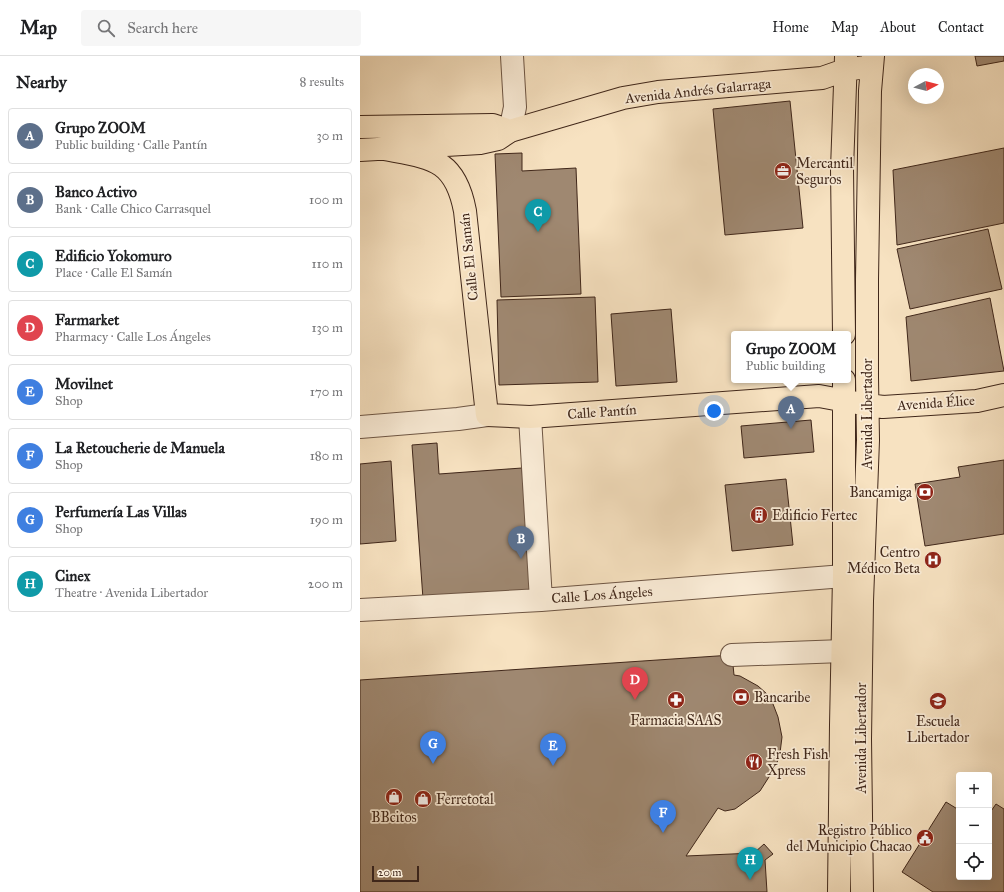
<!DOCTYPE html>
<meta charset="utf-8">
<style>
body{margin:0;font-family:"IM FELL Great Primer",serif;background:#f6f6f6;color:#202124}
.controls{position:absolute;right:12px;bottom:12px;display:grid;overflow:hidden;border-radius:4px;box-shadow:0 4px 16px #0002}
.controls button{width:36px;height:36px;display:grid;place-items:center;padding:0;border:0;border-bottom:1px solid #e0e0e0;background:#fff;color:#202124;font:20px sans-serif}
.compass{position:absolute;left:548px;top:12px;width:36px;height:36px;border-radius:50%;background:#fff;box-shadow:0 4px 16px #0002;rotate:83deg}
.scale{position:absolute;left:12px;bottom:10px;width:47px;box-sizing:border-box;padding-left:4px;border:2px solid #40271a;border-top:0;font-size:11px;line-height:14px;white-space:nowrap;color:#40271a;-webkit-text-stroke:3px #faecd7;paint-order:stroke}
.you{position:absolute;left:354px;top:355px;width:14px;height:14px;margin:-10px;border:3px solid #fff;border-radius:50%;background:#1a73e8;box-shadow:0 0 0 6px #1a73e833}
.badge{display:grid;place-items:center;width:26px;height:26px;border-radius:50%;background:#8f2418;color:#fff;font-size:13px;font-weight:700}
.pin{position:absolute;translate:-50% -33px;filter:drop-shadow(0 1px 2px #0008)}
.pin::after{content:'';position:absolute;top:21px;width:14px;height:12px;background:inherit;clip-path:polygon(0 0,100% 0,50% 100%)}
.popup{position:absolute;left:371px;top:275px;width:120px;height:52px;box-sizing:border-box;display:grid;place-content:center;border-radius:4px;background:#fff;filter:drop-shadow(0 1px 3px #0005);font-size:13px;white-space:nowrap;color:#757577}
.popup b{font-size:15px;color:#202124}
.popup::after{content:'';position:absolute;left:50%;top:100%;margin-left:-8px;border:8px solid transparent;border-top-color:#fff}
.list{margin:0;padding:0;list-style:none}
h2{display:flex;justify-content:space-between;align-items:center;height:52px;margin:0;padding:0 16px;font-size:17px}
h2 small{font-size:13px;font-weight:400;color:#757577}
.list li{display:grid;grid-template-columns:26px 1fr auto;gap:12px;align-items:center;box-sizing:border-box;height:56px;margin:0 8px 8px;padding:0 8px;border:1px solid #e0e0e0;border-radius:4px}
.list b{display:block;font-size:15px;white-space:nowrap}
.list p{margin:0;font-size:13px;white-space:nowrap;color:#757577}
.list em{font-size:13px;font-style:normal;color:#757577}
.icon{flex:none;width:22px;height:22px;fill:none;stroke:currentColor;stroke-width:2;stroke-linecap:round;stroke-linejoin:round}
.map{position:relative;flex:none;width:644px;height:836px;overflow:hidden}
header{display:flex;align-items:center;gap:24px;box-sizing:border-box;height:56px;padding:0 20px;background:#fff;border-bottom:1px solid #e0e0e0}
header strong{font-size:19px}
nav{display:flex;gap:22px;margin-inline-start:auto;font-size:14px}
.search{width:280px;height:36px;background:#f6f6f6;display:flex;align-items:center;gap:10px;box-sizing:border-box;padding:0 14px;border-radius:4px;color:#757577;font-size:15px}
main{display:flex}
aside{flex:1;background:#fff}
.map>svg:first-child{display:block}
</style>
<header>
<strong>Map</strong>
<div class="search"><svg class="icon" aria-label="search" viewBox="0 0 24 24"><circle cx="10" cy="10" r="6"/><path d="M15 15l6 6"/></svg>Search here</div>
<nav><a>Home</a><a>Map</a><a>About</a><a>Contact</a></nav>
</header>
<main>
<aside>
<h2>Nearby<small>8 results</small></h2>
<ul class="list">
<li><span class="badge" style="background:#5c6f8a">A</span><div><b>Grupo ZOOM</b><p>Public building · Calle Pantín</p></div><em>30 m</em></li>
<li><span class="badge" style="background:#5c6f8a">B</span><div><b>Banco Activo</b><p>Bank · Calle Chico Carrasquel</p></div><em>100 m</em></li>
<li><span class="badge" style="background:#0f9aa8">C</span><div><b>Edificio Yokomuro</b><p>Place · Calle El Samán</p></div><em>110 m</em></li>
<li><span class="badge" style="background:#e0444e">D</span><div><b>Farmarket</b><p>Pharmacy · Calle Los Ángeles</p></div><em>130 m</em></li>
<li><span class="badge" style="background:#3f7fe0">E</span><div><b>Movilnet</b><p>Shop</p></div><em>170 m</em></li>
<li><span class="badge" style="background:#3f7fe0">F</span><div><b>La Retoucherie de Manuela</b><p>Shop</p></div><em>180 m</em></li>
<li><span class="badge" style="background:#3f7fe0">G</span><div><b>Perfumería Las Villas</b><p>Shop</p></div><em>190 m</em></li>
<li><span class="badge" style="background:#0f9aa8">H</span><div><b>Cinex</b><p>Theatre · Avenida Libertador</p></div><em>200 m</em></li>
</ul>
</aside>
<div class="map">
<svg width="644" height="836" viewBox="0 0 644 836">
<rect width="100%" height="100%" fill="#f7e2c1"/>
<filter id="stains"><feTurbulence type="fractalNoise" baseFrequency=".005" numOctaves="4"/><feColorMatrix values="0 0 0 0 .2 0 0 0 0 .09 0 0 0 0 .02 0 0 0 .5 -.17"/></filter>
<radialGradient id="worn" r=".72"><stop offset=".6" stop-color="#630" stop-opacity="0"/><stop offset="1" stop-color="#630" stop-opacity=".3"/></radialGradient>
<path fill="#9f8871" stroke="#40271a" d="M615 0H644V5L617 10Z
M430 45 443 172 365 179 353 53Z
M644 92V167L537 189 533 114Z
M162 97V115L216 112 221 238 141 241 135 98Z
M628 173 642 233 550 253 537 193Z
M235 241 238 326 139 329 137 244Z
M630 242 644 315 551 325 546 261Z
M311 253 317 326 256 330 251 258Z
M451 364 454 396 384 402 381 370Z
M77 387 79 418 162 412 170 535 63 543 52 389Z
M644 404V478L565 490 555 428 600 421 598 411Z
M31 405 36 485 0 488V408Z
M426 423 433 489 372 495 365 429Z
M372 599 374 619 380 620 398 630 407 638 413 648 418 661 422 681 420 697 416 710 400 735 375 753 365 755 358 752 326 800 394 797 404 788 413 798 405 804 407 836H0V624Z
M586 746 599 754V821H629V758L636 748 644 753V836H573L542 816Z"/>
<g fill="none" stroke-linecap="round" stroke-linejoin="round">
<defs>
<path id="minor" d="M150 75 155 51 152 0
M170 361 181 544
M0 371 98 363 127 359
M0 554 181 544 484 520
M372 599 483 595"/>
<path id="major" d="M0 71 133 69 150 75 263 42 298 36 462 22 485 14 512 10
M24 93C71 102 95 102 105 155L127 359 170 361 459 340 508 349 523 351 617 345 644 339
M0 94 120 87 138 83 150 75
M484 278 482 113 486 1
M479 836 481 669 484 520V324
M502 836 500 683 502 545 508 384 507 321V224L510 35 513 0"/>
</defs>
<use href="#minor" stroke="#6e5644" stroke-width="24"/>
<use href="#major" stroke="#40271a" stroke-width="24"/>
<use href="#minor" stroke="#faecd7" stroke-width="22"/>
<use href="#major" stroke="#f7e2c1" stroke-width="22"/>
</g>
<defs>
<symbol id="office-disc" viewBox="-11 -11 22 22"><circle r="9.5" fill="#8f2418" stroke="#faecd7"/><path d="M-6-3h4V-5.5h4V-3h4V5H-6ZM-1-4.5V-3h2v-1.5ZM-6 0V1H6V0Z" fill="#fff"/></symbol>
<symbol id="bank-disc" viewBox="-11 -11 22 22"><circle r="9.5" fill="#8f2418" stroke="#faecd7"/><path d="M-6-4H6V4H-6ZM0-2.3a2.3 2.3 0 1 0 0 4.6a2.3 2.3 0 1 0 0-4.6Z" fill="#fff"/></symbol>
<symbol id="building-disc" viewBox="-11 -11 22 22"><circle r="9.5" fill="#8f2418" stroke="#faecd7"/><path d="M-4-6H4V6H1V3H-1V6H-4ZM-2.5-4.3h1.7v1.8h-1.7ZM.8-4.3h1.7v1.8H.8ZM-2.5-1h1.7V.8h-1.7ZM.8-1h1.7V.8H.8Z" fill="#fff"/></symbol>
<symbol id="hospital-disc" viewBox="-11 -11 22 22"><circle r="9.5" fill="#8f2418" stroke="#faecd7"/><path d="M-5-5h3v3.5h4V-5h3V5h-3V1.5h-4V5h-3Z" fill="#fff"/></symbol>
<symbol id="pharmacy-disc" viewBox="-11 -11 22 22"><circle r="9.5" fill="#8f2418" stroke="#faecd7"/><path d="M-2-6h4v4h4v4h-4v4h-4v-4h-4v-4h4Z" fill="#fff"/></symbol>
<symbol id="school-disc" viewBox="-11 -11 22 22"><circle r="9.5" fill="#8f2418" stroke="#faecd7"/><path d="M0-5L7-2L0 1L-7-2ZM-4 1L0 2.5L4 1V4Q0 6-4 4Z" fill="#fff"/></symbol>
<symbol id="restaurant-disc" viewBox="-11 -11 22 22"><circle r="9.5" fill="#8f2418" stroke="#faecd7"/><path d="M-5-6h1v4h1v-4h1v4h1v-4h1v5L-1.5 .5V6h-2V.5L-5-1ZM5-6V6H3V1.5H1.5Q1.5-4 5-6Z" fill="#fff"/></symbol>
<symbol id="shop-disc" viewBox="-11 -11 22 22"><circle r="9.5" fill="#8f2418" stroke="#faecd7"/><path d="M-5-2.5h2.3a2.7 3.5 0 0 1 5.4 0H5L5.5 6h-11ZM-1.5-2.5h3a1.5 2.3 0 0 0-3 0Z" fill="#fff"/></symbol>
<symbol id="civic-disc" viewBox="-11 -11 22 22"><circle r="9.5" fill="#8f2418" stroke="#faecd7"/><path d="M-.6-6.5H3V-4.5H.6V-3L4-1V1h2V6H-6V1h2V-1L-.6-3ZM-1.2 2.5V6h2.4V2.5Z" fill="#fff"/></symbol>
</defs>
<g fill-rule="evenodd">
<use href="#office-disc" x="413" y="105" width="20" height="20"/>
<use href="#bank-disc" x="555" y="426" width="20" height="20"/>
<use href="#building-disc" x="389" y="449" width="20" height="20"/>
<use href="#hospital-disc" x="563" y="494" width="20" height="20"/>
<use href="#bank-disc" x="371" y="631" width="20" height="20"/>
<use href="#pharmacy-disc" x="306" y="634" width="20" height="20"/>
<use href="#school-disc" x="568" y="635" width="20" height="20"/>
<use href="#restaurant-disc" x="384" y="696" width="20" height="20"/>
<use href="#shop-disc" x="24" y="731" width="20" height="20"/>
<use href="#shop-disc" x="53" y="733" width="20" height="20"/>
<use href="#civic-disc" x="555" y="772" width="20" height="20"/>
</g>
<g text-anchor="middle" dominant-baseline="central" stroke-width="3.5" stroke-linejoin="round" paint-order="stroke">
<g font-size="14" fill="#40271a" stroke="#faecd7">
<text transform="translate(338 35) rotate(-6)">Avenida Andrés Galarraga</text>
<text transform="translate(109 201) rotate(-96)">Calle El Samán</text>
<text transform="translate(576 347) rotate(-4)">Avenida Élice</text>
<text transform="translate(242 356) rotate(-4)">Calle Pantín</text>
<text transform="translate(507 358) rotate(-90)">Avenida Libertador</text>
<text transform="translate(242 539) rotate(-4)">Calle Los Ángeles</text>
<text transform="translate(501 682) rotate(-90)">Avenida Libertador</text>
</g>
<g font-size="14" fill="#40271a" stroke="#faecd7" text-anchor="start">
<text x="436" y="107">Mercantil<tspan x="436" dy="16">Seguros</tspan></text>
<text x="552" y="436" text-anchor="end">Bancamiga</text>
<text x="412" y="459">Edificio Fertec</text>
<text x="560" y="496" text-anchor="end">Centro<tspan x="560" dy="16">Médico Beta</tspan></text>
<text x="394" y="641">Bancaribe</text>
<text x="316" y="664" text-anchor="middle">Farmacia SAAS</text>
<text x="578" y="665" text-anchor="middle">Escuela<tspan x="578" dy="16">Libertador</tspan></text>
<text x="407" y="698">Fresh Fish<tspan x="407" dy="16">Xpress</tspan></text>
<text x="76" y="743">Ferretotal</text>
<text x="34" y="761" text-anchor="middle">BBcitos</text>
<text x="552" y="774" text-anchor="end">Registro Público<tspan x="552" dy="16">del Municipio Chacao</tspan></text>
</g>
</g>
<rect width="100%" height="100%" filter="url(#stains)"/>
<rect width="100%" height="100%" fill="url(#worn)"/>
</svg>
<div class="controls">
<button>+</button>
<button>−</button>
<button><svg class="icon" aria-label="locate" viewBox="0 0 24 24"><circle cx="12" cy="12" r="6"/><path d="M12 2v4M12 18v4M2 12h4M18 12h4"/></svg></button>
</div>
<svg class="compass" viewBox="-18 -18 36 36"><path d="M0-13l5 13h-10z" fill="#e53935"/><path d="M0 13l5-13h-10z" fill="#757577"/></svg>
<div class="scale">20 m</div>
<div class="you"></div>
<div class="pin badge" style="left:431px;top:373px;background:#5c6f8a">A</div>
<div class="popup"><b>Grupo ZOOM</b>Public building</div>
<div class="pin badge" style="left:161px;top:503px;background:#5c6f8a">B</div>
<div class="pin badge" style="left:178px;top:176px;background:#0f9aa8">C</div>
<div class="pin badge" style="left:275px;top:644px;background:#e0444e">D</div>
<div class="pin badge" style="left:193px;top:710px;background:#3f7fe0">E</div>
<div class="pin badge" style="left:303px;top:777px;background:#3f7fe0">F</div>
<div class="pin badge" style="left:73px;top:708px;background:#3f7fe0">G</div>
<div class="pin badge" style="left:390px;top:824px;background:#0f9aa8">H</div>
</div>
</main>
